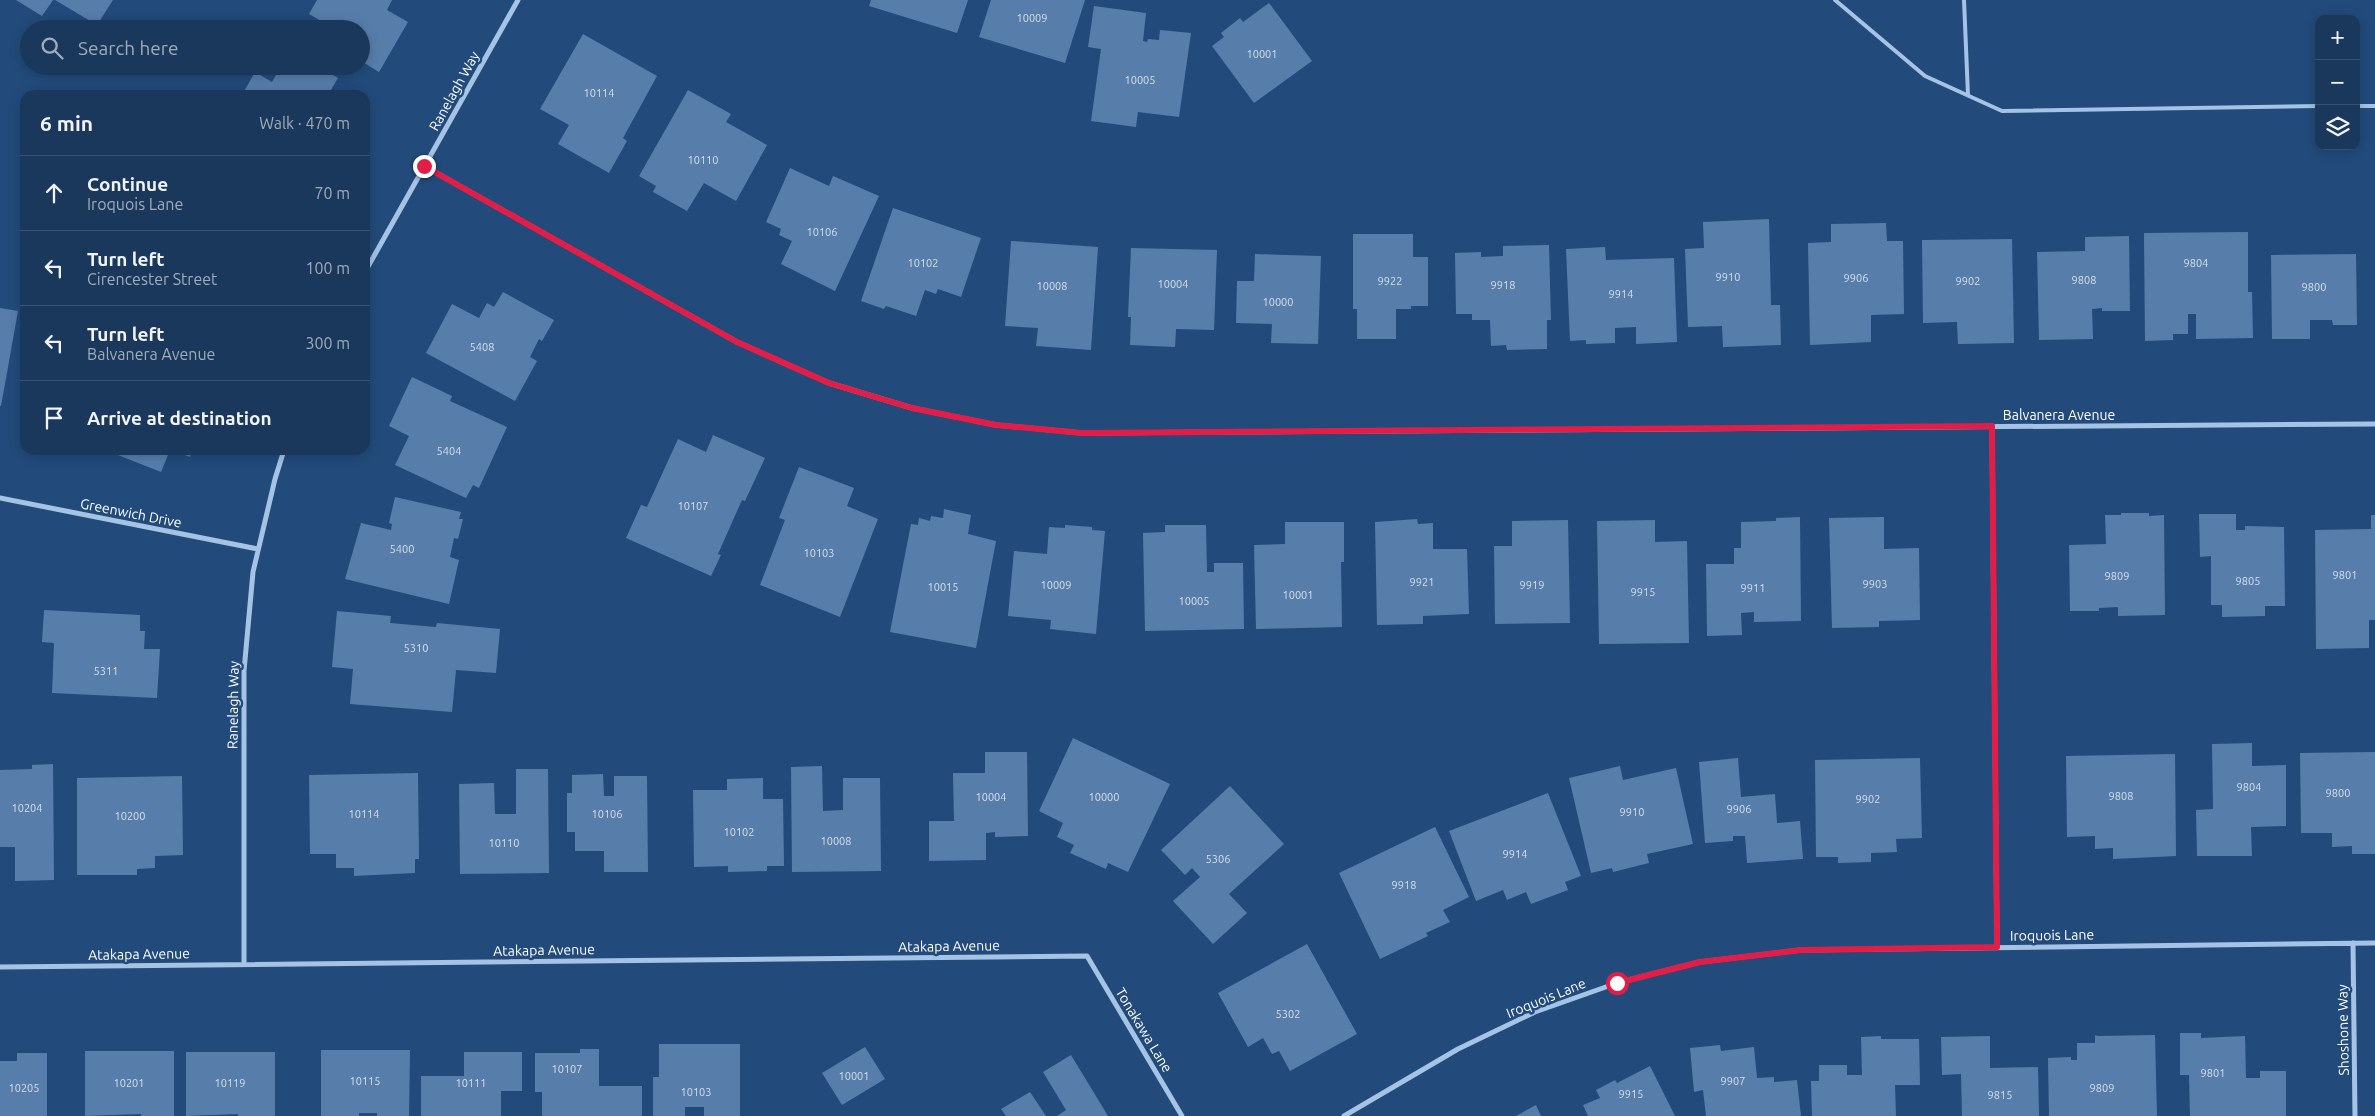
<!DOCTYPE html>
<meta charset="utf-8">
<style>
body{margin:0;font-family:Ubuntu,sans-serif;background:#233f62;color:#f1f3f6}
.controls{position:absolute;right:15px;top:15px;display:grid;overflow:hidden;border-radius:10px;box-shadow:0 2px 12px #0003}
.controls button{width:45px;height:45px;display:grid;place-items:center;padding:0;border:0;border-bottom:1px solid #385272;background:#1a385c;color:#f1f3f6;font:25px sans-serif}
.stop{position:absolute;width:15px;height:15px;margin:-11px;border:4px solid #e11d48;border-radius:50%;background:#fff}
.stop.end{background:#e11d48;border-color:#fff;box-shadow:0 1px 5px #0008}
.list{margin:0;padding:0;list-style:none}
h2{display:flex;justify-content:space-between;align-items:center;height:65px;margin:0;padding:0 20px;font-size:21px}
h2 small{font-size:16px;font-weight:400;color:#9facbb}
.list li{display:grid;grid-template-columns:32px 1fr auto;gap:15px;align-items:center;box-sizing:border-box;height:75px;padding:0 20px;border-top:1px solid #385272}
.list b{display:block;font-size:19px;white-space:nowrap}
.list p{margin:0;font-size:16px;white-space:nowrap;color:#9facbb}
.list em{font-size:16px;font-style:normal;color:#9facbb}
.icon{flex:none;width:28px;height:28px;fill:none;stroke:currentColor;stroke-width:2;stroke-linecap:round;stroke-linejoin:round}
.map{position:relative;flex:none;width:2375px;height:1116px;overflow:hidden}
.search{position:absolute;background:#1a385c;box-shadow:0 2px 12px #0003;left:20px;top:20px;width:350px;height:55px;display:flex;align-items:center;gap:12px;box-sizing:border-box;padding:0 18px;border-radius:28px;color:#9facbb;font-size:19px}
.panel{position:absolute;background:#1a385c;box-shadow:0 2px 12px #0003;left:20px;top:90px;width:350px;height:365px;border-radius:15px}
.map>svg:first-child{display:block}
</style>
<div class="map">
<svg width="2375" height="1116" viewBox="0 0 2375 1116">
<rect width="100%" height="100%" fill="#224b7b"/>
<path fill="#577eab" d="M16 0H53L42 16Z
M55 0H113L97 25Z
M317 0H392L387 10 408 22 379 72 361 61V29H335L309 14Z
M871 0H968L957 33 869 6Z
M991 0H1085L1065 63 979 37Z
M1269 3 1312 61 1254 103 1212 46 1224 37 1221 33 1240 18 1243 22Z
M1094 6 1146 13 1143 41 1147 42 1148 39 1159 40 1160 30 1191 33 1179 117 1138 112 1136 127 1091 121 1101 49 1088 47Z
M583 34 657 76 623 138 627 141 609 173 558 144 569 125 540 109Z
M281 66 285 69 287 66H318L338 78 328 95H242L255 72 272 82Z
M688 90 731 114 726 122 767 145 736 201 704 183 687 211 653 192 656 186 639 176Z
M790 168 829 186 833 176 879 196 835 291 781 264 792 241 779 235 781 229 766 222Z
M893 208 981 238 961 297 938 289 936 294 925 290 916 316 886 306 884 309 861 301Z
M1769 219 1771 305H1780L1781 345 1723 347 1722 326 1688 327 1685 249 1704 248 1703 222Z
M1886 223 1887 241H1903L1904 314 1871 315V342L1810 345 1808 243 1831 242V224Z
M2248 232V292H2252L2253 338 2196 339V314H2188V334H2173V340L2145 341 2144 233Z
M1353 234H1413V257H1428V306H1411V309H1396V339H1357V309H1353Z
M2129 236 2130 311H2102V308L2092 309 2093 339 2039 340 2037 252 2085 251V237Z
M2012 239 2014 343 1958 344 1957 322 1923 323 1922 240Z
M1011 241 1098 247 1091 350 1036 346 1038 328 1005 326Z
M1549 245 1551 320H1547V349L1507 350 1506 345 1491 346 1490 320H1472V314H1456L1455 253 1481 252V257L1503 256V246Z
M1605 247 1606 260 1674 258 1677 342 1636 344V327L1615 328V343L1586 344V340L1570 341 1566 249Z
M1131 248 1217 250 1214 330 1176 329 1175 347 1130 345 1131 317H1128Z
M1255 254 1321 256 1318 344 1271 343 1272 324 1236 323 1237 281H1254Z
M2356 254 2357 325H2333L2332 320H2310V339H2272L2271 255Z
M503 292 554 320 542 341 539 339 530 357 537 361 515 401 426 353 452 304 479 318 487 303 494 307Z
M0 308 18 311 1 406H0Z
M412 377 452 396 450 401 507 427 479 488 473 485 466 498 395 465 409 436 389 426Z
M713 435 765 458 745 501 742 500 718 554 721 555 711 576 626 538 641 505 647 507 678 439 706 452Z
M105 450H170L161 472Z
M171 450H192L190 457Z
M799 467 854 488 847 506 878 519 840 617 760 585 785 520 779 518Z
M395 497 461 512 459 519H463L458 539 454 538 450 557 459 560 449 604 345 579 361 523 391 530 392 524 389 523Z
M944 509 971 515 968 534 996 541 976 648 890 632 911 524 918 525 919 518 930 521 931 516 943 518Z
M2121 513H2149V516L2164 515 2165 615 2118 616V607L2099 608V611H2070L2069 545 2106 544 2105 515H2121Z
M2199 514H2236V530H2245V526L2284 527 2285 606H2265V616L2222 617V605H2211V556L2200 557Z
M2371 515H2375V620H2369V648L2316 649 2315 530 2371 529Z
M1800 517 1801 621 1754 622V612L1741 613 1742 635 1707 636 1706 564H1734V548H1741V522L1776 521V518Z
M1884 517V549L1919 548 1920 620 1879 621V627L1832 628 1829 518Z
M1417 519 1418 524 1433 523V549H1467L1469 614 1423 616V624L1377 625 1375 522Z
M1568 520 1570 623 1495 624 1494 546H1512V521Z
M1655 520V542L1687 541 1689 643 1599 644 1597 521Z
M1285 522H1344V562H1341L1342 627 1256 629 1254 545 1285 544Z
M1065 525 1092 527V530L1105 531 1096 634 1050 629 1051 620 1008 616 1014 551 1047 554 1049 527 1065 528Z
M1165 525H1206L1207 572H1214V563H1243L1244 629 1145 631 1143 533 1165 532Z
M44 610 140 615V631H145L144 649H160L157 698 52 693 54 643 42 642Z
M337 611 391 616 390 623 436 627 437 623 500 629 496 673 456 670 452 712 350 704 353 669 332 667Z
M1073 738 1170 784 1128 872 1108 863 1106 869 1070 853 1074 845 1057 837 1063 823 1039 811Z
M2252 743V766L2286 765V826L2251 827 2252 856H2197L2196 810 2213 809 2212 744Z
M985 752H1027L1028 836 995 837V832L986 833V860L929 861V821H954L953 773H985Z
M2375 752V854H2352V846L2332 847V833H2301L2300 753Z
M2175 754 2176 856 2113 859V848L2095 849V836L2067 837 2066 756Z
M1738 758 1741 797 1775 794 1777 823 1800 821 1803 859 1747 863 1745 836H1733V841L1705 843 1699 762Z
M1920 758 1922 838 1896 839 1897 852 1871 853V862L1838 863V857H1816L1815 760Z
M53 764 54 880 15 881V847H0V770L32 769V765Z
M822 766 823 811 843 810V778H880L881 871 792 872 791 767Z
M1620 766 1623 780 1676 768 1693 844 1647 854 1649 863 1613 872 1612 868 1591 873 1569 778Z
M516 769H548L549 873 460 874 459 784 494 783 495 814H516Z
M418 773 419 859H415V873L354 876V868H336V854H310L309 775Z
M603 774 604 796H614V776H647L648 872H604V851H575V832H567V793H572V775Z
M182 776 183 855 155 856V868L137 869V875H77V778Z
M763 778V799H783L784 866H767V871L728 872V866L694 867 693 790H727V779Z
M1230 786 1284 844 1229 894 1247 913 1213 944 1173 901 1200 877 1192 868 1185 875 1161 850Z
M1548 793 1581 876 1565 882 1568 890 1531 904 1526 892 1507 900 1503 890 1476 901 1449 831Z
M1435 827 1469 897 1443 910 1450 922 1426 933 1428 936 1380 959 1339 873Z
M1307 944 1357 1034 1290 1071 1279 1051 1272 1054 1263 1038 1248 1047 1218 993Z
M2180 1033H2201V1038L2245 1036 2246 1078H2260V1071H2286V1116H2190L2189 1075H2180Z
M2095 1035 2098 1036 2155 1035 2157 1116H2049L2048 1058 2071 1057V1060H2077V1043H2095Z
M1881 1036V1039H1919L1920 1085H1895L1896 1116H1812L1811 1081H1819V1065H1847V1075H1862L1861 1037Z
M1990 1036V1068L2038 1067 2039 1116H1962L1961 1074 1942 1075 1941 1037Z
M659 1044H740V1116H704V1107H685V1116H653V1077H659Z
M1720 1045 1721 1051 1754 1047 1757 1078 1774 1077V1082L1797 1080 1801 1116H1706L1703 1090 1694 1092 1690 1048Z
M865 1047 885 1079 842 1105 822 1073Z
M580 1049H599V1086H642V1116H542V1092H535V1053H580Z
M321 1050H410L409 1116H377V1113H359V1116H321Z
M85 1051H174V1116H141V1114L85 1116Z
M186 1052H275V1116H238V1114L186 1116Z
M464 1052H522V1091H501V1116H421V1076H464Z
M17 1053H47V1116H0V1061H17Z
M1071 1055 1108 1116H1057L1066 1110 1043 1072Z
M1650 1066 1675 1116H1588L1583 1105 1600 1098 1596 1090 1615 1080 1617 1083Z
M1030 1092 1046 1116H1006L1001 1109Z
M1536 1105 1541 1116H1516Z"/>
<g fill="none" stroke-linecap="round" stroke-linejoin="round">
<path stroke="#a5c4e5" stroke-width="4" d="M1835 0 1925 76 2002 111 2319 106
M1964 0 1968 95
M2356 106H2375"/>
<path stroke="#a5c4e5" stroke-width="5" d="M424 166 737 342 829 383 912 408 996 425 1082 433 2375 424
M365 272 518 0
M1992 426 1997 947
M0 498 258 549
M2353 943 2355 1116
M244 964V671L253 572 275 479 284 450
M0 967 1087 956 1182 1116
M1344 1116 1458 1049 1535 1012 1617 983 1700 962 1801 950 2375 943"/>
</g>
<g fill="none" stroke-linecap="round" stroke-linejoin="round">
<path stroke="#e11d48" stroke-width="6" d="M424 166 737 342 829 383 912 408 996 425 1082 433 1992 426 1997 947 1801 950 1700 962 1617 983"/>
</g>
<g text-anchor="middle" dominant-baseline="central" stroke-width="5" stroke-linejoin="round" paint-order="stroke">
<g font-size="11" fill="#d5dfea">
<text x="1032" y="18">10009</text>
<text x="1262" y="54">10001</text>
<text x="1140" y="80">10005</text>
<text x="599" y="93">10114</text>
<text x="703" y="160">10110</text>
<text x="822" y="232">10106</text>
<text x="923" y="263">10102</text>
<text x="2196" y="263">9804</text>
<text x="1728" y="277">9910</text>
<text x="1856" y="278">9906</text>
<text x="2084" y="280">9808</text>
<text x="1390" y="281">9922</text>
<text x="1968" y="281">9902</text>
<text x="1173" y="284">10004</text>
<text x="1503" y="285">9918</text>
<text x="1052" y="286">10008</text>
<text x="2314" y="287">9800</text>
<text x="1621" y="294">9914</text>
<text x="1278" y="302">10000</text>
<text x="482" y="347">5408</text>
<text x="449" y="451">5404</text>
<text x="693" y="506">10107</text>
<text x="402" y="549">5400</text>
<text x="819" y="553">10103</text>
<text x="2345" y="575">9801</text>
<text x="2117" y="576">9809</text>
<text x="2248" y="581">9805</text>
<text x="1422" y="582">9921</text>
<text x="1875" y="584">9903</text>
<text x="1056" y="585">10009</text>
<text x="1532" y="585">9919</text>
<text x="943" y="587">10015</text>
<text x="1753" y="588">9911</text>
<text x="1643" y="592">9915</text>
<text x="1298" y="595">10001</text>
<text x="1194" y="601">10005</text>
<text x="416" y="648">5310</text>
<text x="106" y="671">5311</text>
<text x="2249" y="787">9804</text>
<text x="2338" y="793">9800</text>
<text x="2121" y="796">9808</text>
<text x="991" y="797">10004</text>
<text x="1104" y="797">10000</text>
<text x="1868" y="799">9902</text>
<text x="27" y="808">10204</text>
<text x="1739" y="809">9906</text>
<text x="1632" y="812">9910</text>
<text x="364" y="814">10114</text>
<text x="607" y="814">10106</text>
<text x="130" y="816">10200</text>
<text x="739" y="832">10102</text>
<text x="836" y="841">10008</text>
<text x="504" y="843">10110</text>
<text x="1515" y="854">9914</text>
<text x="1218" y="859">5306</text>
<text x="1404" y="885">9918</text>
<text x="1288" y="1014">5302</text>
<text x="567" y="1069">10107</text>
<text x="2213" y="1073">9801</text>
<text x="854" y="1076">10001</text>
<text x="365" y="1081">10115</text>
<text x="1733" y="1081">9907</text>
<text x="129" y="1083">10201</text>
<text x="230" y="1083">10119</text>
<text x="471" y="1083">10111</text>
<text x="24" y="1088">10205</text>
<text x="2102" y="1088">9809</text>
<text x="696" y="1092">10103</text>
<text x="1631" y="1094">9915</text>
<text x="2000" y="1095">9815</text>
</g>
<g font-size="14" fill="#fff" stroke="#224b7b">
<text transform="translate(454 91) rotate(-61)">Ranelagh Way</text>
<text x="2059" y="415">Balvanera Avenue</text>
<text transform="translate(131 513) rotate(11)">Greenwich Drive</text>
<text transform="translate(233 705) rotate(-89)">Ranelagh Way</text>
<text transform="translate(2052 935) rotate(-1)">Iroquois Lane</text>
<text transform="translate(949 946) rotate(-1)">Atakapa Avenue</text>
<text transform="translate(544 950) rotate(-1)">Atakapa Avenue</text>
<text transform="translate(139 954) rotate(-1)">Atakapa Avenue</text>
<text transform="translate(1546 998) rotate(-22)">Iroquois Lane</text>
<text transform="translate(1144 1030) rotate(59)">Tonakawa Lane</text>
<text transform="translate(2343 1030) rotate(-91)">Shoshone Way</text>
</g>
</g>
</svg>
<div class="controls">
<button>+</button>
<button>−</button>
<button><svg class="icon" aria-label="layers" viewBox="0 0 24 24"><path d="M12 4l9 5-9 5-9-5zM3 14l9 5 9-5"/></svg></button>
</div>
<div class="stop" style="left:1617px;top:983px"></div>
<div class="stop end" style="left:424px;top:166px"></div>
<div class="search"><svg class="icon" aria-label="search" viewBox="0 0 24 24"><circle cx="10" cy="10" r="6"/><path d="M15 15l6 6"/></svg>Search here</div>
<section class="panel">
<h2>6 min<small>Walk · 470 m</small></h2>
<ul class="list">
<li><svg class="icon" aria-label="ahead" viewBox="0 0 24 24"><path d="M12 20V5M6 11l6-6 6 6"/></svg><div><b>Continue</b><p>Iroquois Lane</p></div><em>70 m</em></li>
<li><svg class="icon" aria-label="left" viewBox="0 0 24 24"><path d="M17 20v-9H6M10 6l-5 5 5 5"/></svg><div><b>Turn left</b><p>Cirencester Street</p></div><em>100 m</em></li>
<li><svg class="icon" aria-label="left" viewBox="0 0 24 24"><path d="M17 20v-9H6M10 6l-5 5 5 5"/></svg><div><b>Turn left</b><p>Balvanera Avenue</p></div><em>300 m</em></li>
<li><svg class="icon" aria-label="arrive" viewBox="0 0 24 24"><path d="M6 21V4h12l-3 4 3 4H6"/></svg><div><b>Arrive at destination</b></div></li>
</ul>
</section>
</div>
